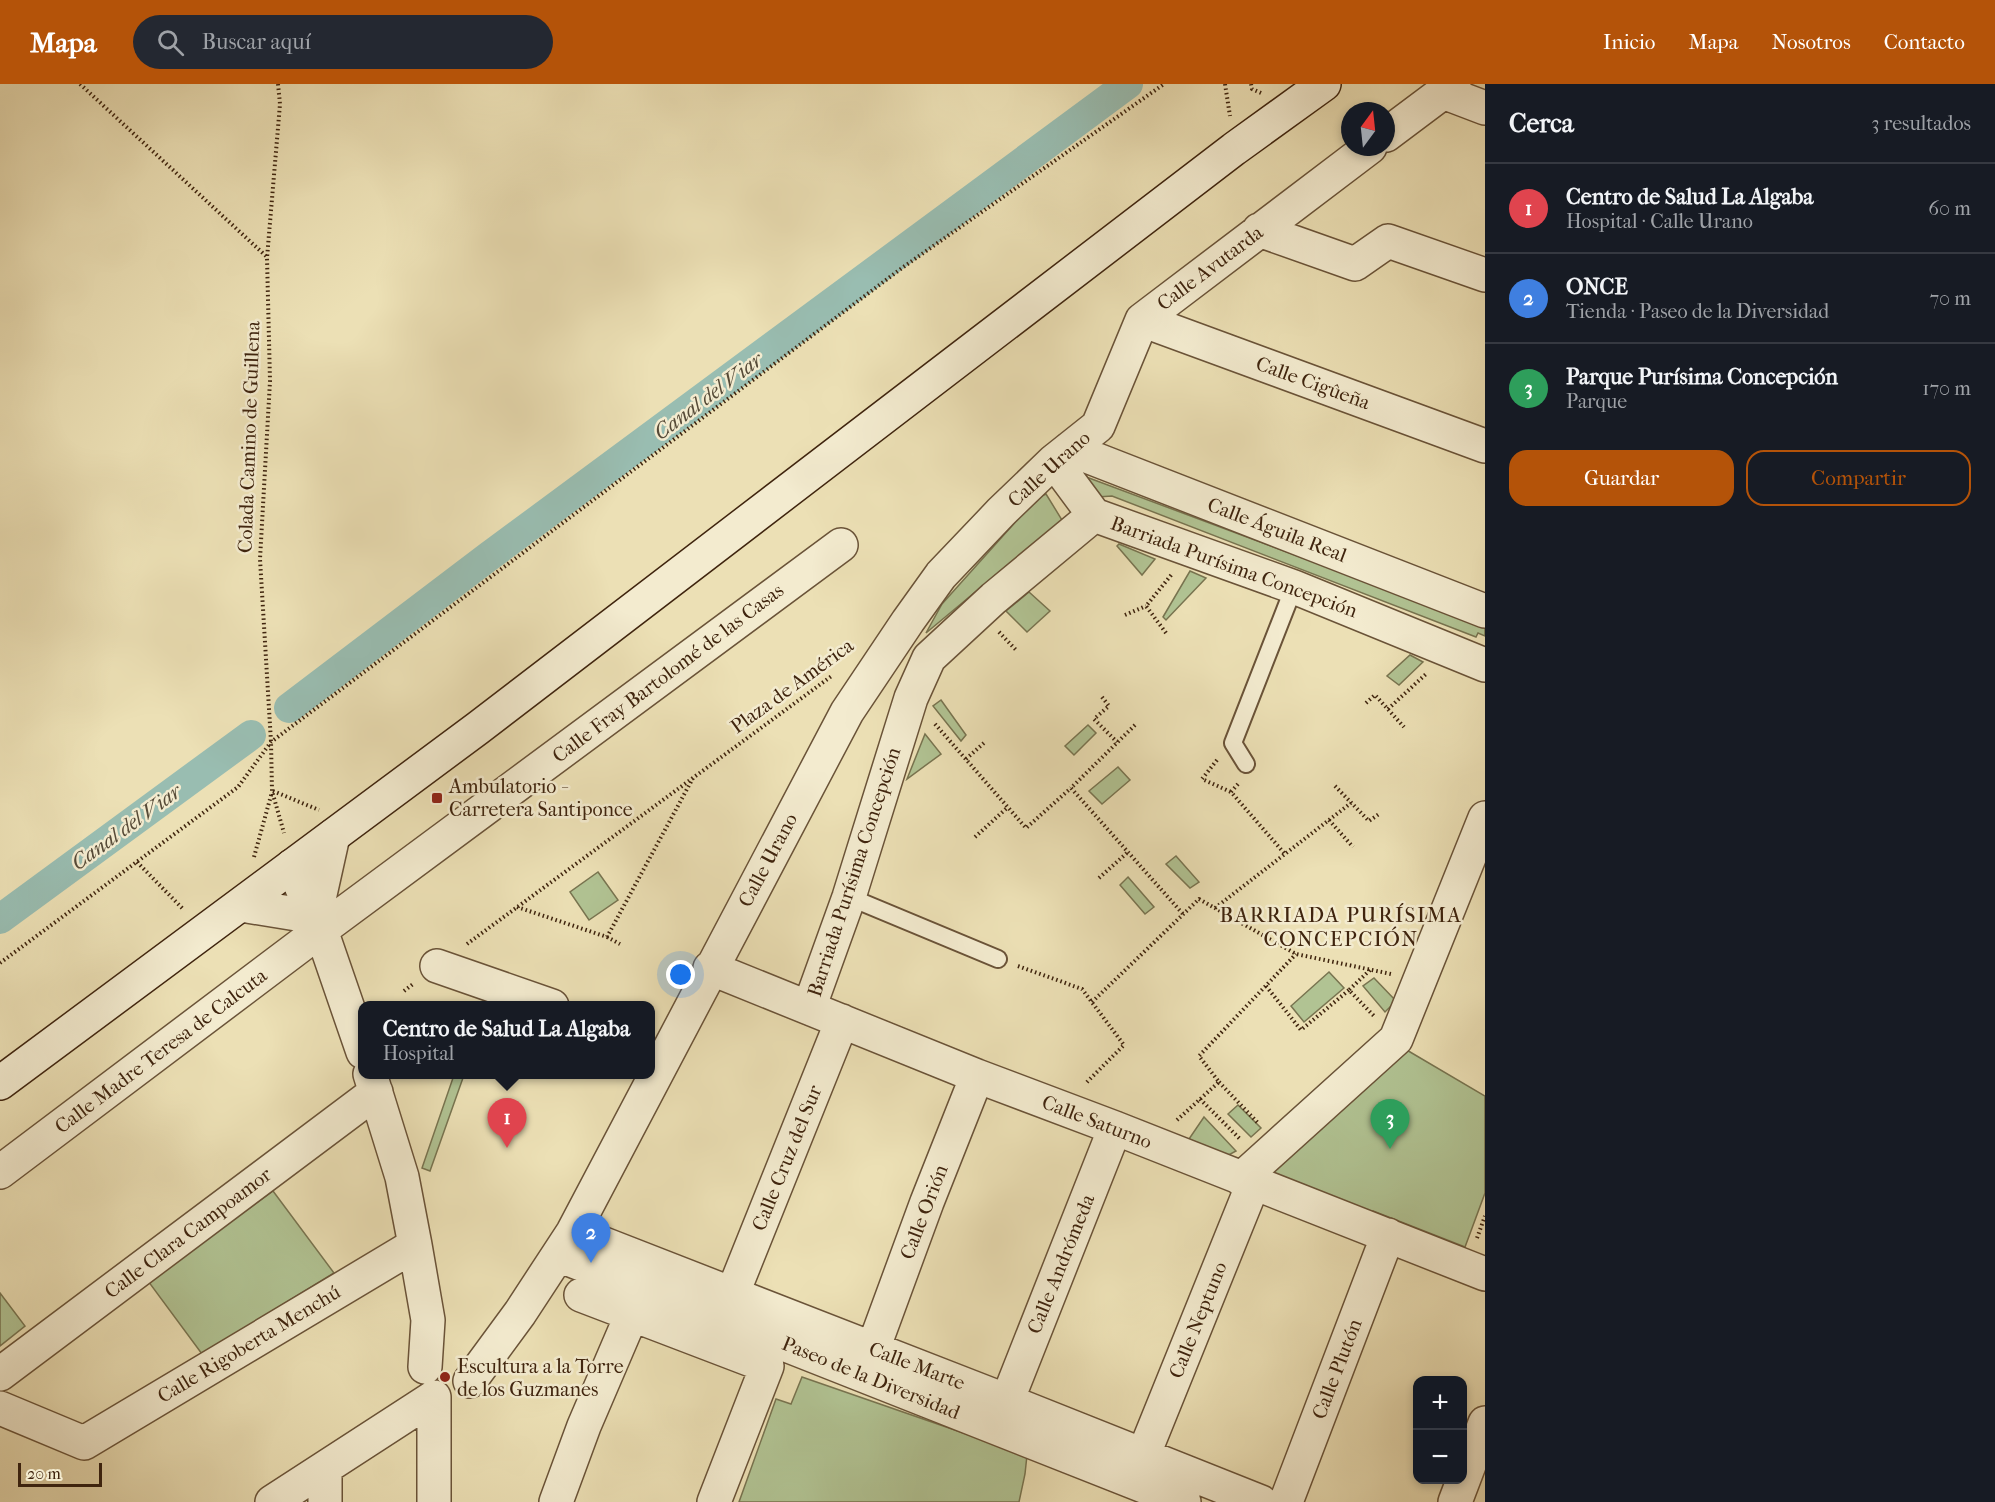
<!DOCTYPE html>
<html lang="es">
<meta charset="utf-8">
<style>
body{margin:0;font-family:"IM FELL French Canon",serif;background:#242831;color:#f1f3f6}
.controls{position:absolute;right:18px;bottom:18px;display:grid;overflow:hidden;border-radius:12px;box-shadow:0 3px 9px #0003}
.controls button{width:54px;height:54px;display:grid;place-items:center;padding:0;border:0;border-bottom:2px solid #363941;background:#171b24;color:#f1f3f6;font:30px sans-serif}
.compass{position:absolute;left:1341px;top:18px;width:54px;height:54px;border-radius:50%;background:#171b24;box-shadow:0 3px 9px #0003;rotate:15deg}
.scale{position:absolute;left:18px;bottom:15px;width:84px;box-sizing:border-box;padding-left:6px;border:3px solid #3f240e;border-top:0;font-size:16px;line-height:21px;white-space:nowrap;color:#3f240e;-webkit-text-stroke:4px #f3ebcf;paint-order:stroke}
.you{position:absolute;left:681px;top:891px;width:21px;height:21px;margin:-15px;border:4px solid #fff;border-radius:50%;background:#1a73e8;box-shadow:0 0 0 9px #1a73e833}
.badge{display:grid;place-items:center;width:39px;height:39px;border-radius:50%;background:#b45309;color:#fff;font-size:20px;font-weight:700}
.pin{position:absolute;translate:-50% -50px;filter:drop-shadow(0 2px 3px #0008)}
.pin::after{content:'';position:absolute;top:32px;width:21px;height:18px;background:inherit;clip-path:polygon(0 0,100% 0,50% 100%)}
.popup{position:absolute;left:358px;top:917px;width:297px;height:78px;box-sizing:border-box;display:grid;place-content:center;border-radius:12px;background:#171b24;filter:drop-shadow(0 2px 4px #0005);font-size:20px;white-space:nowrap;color:#9ea1a6}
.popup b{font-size:22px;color:#f1f3f6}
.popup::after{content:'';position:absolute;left:50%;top:100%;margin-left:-12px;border:12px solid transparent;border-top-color:#171b24}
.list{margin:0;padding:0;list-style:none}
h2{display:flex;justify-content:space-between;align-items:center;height:78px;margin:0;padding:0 24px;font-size:26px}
h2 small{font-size:20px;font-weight:400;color:#9ea1a6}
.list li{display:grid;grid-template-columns:39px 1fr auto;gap:18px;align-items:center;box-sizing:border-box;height:90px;padding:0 24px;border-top:2px solid #363941}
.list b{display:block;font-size:22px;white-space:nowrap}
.list p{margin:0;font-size:20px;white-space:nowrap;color:#9ea1a6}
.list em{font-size:20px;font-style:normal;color:#9ea1a6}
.actions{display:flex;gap:12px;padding:18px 24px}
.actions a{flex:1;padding:14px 0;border:2px solid #b45309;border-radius:18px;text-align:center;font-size:21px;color:#b45309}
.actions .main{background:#b45309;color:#fff}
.icon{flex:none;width:33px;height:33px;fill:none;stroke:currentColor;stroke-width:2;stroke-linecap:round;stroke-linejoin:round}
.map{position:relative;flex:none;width:1485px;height:1418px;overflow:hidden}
header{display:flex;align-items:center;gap:36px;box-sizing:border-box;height:84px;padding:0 30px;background:#b45309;color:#fff}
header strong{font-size:28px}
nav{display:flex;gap:33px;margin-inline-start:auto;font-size:21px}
.search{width:420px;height:54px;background:#242831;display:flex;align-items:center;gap:15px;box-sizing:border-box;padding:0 21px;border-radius:33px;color:#9ea1a6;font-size:22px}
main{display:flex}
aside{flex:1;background:#171b24}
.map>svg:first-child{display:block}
</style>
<header>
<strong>Mapa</strong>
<div class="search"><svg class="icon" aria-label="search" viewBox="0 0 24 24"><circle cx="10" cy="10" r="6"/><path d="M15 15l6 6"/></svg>Buscar aquí</div>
<nav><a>Inicio</a><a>Mapa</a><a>Nosotros</a><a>Contacto</a></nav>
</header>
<main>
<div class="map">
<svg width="1485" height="1418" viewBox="0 0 1485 1418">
<rect width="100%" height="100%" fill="#ece0b5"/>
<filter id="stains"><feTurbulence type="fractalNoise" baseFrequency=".00333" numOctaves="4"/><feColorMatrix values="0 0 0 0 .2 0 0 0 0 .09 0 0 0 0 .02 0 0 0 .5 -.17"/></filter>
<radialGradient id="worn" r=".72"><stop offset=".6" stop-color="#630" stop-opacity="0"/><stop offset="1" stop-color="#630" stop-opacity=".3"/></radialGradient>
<path fill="#b1c393" stroke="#787450" stroke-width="1.5" d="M1081 391 1485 542V552L1478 549 1476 553 1112 412 1097 413Z
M1046 410 1062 436 926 549 942 520 1037 414Z
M1119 460 1155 475 1142 491 1117 462Z
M1190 487 1206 494 1166 536 1163 533Z
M1029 508 1050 527 1027 548 1006 527Z
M1410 571 1423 578 1399 601 1387 592Z
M941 616 966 651 961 657 933 622Z
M1088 641 1096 649 1074 671 1065 662Z
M925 650 941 670 907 695Z
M1118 683 1130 696 1102 720 1089 707Z
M1176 772 1199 798 1190 804 1166 780Z
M598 788 618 816 589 836 570 808Z
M1128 793 1154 823 1145 830 1120 801Z
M1329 888 1344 904 1304 938 1291 922Z
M1374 894 1396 917 1385 928 1363 902Z
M1405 965 1485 1012V1109L1465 1163 1373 1127 1371 1130 1268 1090Z
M454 991H464L430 1087 422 1084Z
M1238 1021 1261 1044 1251 1053 1228 1030Z
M1204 1033 1236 1067 1225 1073 1189 1055Z
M273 1107 334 1189 202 1270 148 1197Z
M0 1209 25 1242 0 1262Z
M802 1293 1027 1371 1025 1390 1019 1418H739L776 1315 791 1320Z"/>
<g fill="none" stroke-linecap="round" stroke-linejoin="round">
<path stroke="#99bdb1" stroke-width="30" d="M289 624 488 473 1128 0
M0 835 251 651"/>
<defs>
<path id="lane" d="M1246 680 1233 659 1294 503
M849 813 998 875"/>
<path id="street" d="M1443 8 1485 24
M1386 51 1454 0
M1259 146 1355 180 1388 157 1485 191
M1142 236 1485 362
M1069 365 1485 527
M1054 377 1094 431
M1094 431 1294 503 1485 581
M292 782 321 846 363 968
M241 821 315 833
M315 833 333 752
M437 882 552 922
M710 884 977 992 1115 1044 1485 1190
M809 924 849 813 911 614 929 574 994 514 1094 431
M370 990 402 1093 415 1161 428 1236 425 1283
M0 1088 321 846 841 461
M1241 1095 1396 955 1485 734
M573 1148 1007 1317 1261 1418
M558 1171 1184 1418
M581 1211 767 1282 714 1418
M732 1211 842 937
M873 1265 927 1118 977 992
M0 1290 376 1008
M470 1297 520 1229 573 1148 847 628 908 537 941 491 1001 428 1054 377 1098 342 1142 236 1370 63
M434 1313V1418
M1007 1317 1115 1044
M0 1324 84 1359 415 1161
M1143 1372 1253 1100
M325 1384V1418
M272 1418 434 1313
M556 1418 584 1342 641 1209
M1286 1418 1388 1151
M1455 1418 1485 1339"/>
<path id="secondary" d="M0 999 478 644 1234 65 1324 0"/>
</defs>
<use href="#lane" stroke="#6a5338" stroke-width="20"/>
<use href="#street" stroke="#6a5338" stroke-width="36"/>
<use href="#secondary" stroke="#3f240e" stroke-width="36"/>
<path stroke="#3f240e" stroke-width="4" stroke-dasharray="1.5 3" stroke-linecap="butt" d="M80 0 267 173
M278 0 280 20 267 174 270 297 260 475 271 658 272 707 284 749
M1225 0 1230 32
M1251 0 1252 5 1261 9
M1125 531 1146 522
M999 548 1017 567
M1166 549 1146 522 1172 490
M1102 613 1109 622 1094 635 1117 658
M1366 619 1375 611 1404 643
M1388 625 1426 590
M935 640 1026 744 1071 704
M1135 641 1071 704 1183 830
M966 675 985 658
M1217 676 1202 695 1231 708
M1238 700 1231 708 1285 770
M1335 702 1369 737 1379 730
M273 707 319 726
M1329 736 1353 763
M975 753 1008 723
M254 773 272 708
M137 778 184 826
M1099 794 1128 768
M517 823 607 853 693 694
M1215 824 1351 719
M607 853 620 860
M467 860 833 591
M0 879 238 703 271 658 902 184 1164 0
M1018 882 1082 905 1124 961 1085 1000
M1370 886 1349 906 1374 932
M1266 902 1301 946 1349 906
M404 907 413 900
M1092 918 1199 815 1296 870 1391 890
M1219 998 1258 1039
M1200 1015 1240 1055
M1177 1036 1219 998 1199 972 1296 870
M1477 1154 1485 1132"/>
<use href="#lane" stroke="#f3ebcf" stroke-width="16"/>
<use href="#street" stroke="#f3ebcf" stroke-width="33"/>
<use href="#secondary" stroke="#f3ebcf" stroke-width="33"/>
</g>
<g fill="#8f2418" stroke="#f3ebcf" stroke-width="2">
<rect x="431" y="708" width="12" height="12" rx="3"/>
<circle cx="445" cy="1293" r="6"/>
</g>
<g text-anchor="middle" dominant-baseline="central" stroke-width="5" stroke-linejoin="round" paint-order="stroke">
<g font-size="20" fill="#3f240e" stroke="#f3ebcf">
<text transform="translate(1210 184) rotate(-37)">Calle Avutarda</text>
<text transform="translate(1313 299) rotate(20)">Calle Cigûeña</text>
<text transform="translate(249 353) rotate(-88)">Colada Camino de Guillena</text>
<text transform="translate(1049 385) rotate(-42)">Calle Urano</text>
<text transform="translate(1277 446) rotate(21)">Calle Águila Real</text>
<text transform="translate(1234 483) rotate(20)">Barriada Purísima Concepción</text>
<text transform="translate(668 589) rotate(-37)">Calle Fray Bartolomé de las Casas</text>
<text transform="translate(792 602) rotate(-36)">Plaza de América</text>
<text transform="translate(768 776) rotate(-62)">Calle Urano</text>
<text transform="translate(854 788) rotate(-72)">Barriada Purísima Concepción</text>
<text transform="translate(161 967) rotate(-37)">Calle Madre Teresa de Calcuta</text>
<text transform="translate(1097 1038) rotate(21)">Calle Saturno</text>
<text transform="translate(787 1074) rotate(-68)">Calle Cruz del Sur</text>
<text transform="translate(924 1128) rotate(-69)">Calle Orión</text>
<text transform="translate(188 1149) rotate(-37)">Calle Clara Campoamor</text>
<text transform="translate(1061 1180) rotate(-68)">Calle Andrómeda</text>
<text transform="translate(1198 1236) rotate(-68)">Calle Neptuno</text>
<text transform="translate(249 1260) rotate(-31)">Calle Rigoberta Menchú</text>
<text transform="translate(917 1282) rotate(21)">Calle Marte</text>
<text transform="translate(1337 1285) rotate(-69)">Calle Plutón</text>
<text transform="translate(871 1294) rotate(22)">Paseo de la Diversidad</text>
</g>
<g font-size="20" fill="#3f240e" stroke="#f3ebcf" text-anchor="start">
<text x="449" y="702">Ambulatorio -<tspan x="449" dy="23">Carretera Santiponce</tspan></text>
<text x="457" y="1282">Escultura a la Torre<tspan x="457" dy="23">de los Guzmanes</tspan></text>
</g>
<g font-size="21" font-style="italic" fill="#564a37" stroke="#f3ebcf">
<text transform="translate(708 312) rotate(-37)">Canal del Viar</text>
<text transform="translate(126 743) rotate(-36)">Canal del Viar</text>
</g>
<g font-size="21" letter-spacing="1.5" fill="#3f240e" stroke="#f3ebcf">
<text x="1341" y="831">BARRIADA PURÍSIMA<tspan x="1341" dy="24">CONCEPCIÓN</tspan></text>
</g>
</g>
<rect width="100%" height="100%" filter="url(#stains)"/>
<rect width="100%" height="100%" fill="url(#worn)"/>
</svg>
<div class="controls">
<button>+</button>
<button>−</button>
</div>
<svg class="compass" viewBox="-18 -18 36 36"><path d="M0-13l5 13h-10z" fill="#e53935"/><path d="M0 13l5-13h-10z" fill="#9ea1a6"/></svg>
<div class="scale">20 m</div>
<div class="you"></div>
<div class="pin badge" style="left:507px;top:1064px;background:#e0444e">1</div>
<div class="popup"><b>Centro de Salud La Algaba</b>Hospital</div>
<div class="pin badge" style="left:591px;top:1179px;background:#3f7fe0">2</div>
<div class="pin badge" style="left:1390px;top:1065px;background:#2e9e5b">3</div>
</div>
<aside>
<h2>Cerca<small>3 resultados</small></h2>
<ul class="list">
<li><span class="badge" style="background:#e0444e">1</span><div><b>Centro de Salud La Algaba</b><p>Hospital · Calle Urano</p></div><em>60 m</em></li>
<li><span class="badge" style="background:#3f7fe0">2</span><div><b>ONCE</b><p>Tienda · Paseo de la Diversidad</p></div><em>70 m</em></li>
<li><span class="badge" style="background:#2e9e5b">3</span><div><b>Parque Purísima Concepción</b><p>Parque</p></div><em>170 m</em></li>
</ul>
<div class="actions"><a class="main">Guardar</a><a>Compartir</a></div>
</aside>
</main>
